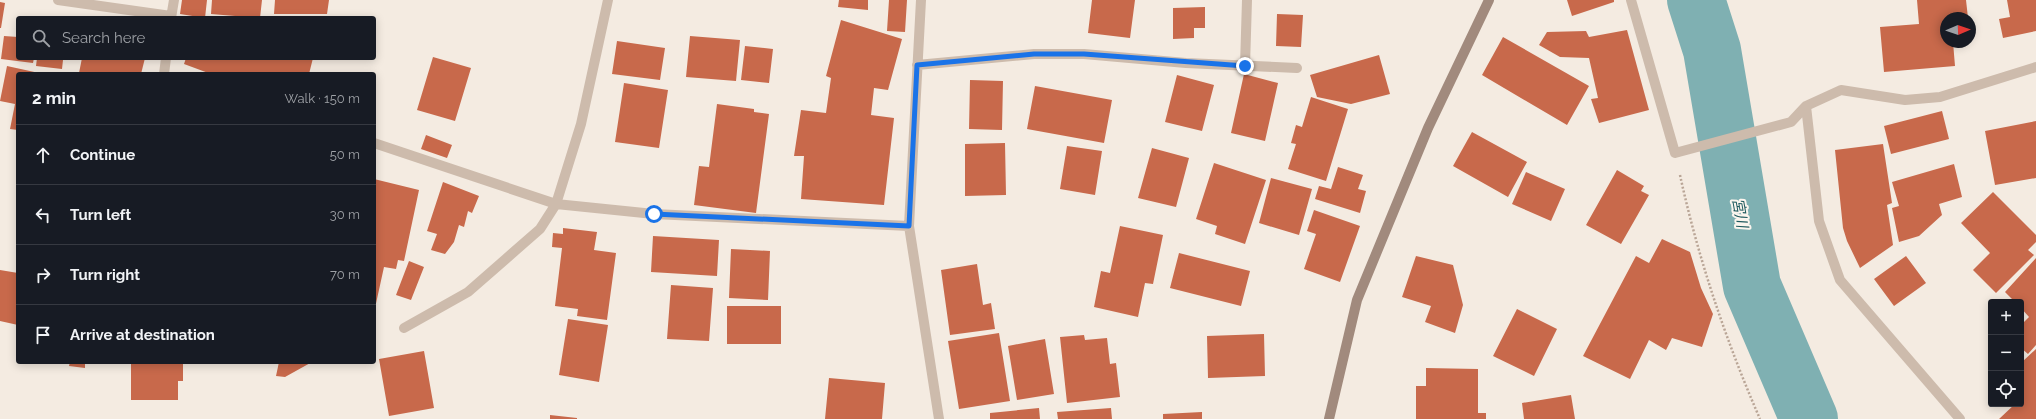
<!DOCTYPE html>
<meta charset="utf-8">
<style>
body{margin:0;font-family:Raleway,"Noto Sans JP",sans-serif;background:#242831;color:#f1f3f6}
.controls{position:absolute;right:12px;bottom:12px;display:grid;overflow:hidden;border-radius:4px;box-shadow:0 2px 10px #0003}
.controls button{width:36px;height:36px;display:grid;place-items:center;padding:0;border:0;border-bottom:1px solid #363941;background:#171b24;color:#f1f3f6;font:20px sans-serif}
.compass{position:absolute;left:1940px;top:12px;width:36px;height:36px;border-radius:50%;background:#171b24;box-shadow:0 2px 10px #0003;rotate:88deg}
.stop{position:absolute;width:12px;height:12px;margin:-9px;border:3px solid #1a73e8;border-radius:50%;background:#fff}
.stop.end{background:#1a73e8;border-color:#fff;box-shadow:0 1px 4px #0008}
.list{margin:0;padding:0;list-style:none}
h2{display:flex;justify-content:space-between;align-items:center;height:52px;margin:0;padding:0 16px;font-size:17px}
h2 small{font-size:13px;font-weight:400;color:#9ea1a6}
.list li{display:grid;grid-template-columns:26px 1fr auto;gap:12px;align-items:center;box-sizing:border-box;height:60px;padding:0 16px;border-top:1px solid #363941}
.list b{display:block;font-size:15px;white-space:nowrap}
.list em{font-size:13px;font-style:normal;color:#9ea1a6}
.icon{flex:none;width:22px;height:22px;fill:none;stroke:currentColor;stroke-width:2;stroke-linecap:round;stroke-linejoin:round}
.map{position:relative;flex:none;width:2036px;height:419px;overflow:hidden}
.search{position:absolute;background:#171b24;box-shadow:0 2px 10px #0003;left:16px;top:16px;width:360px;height:44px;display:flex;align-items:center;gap:10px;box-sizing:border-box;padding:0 14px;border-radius:4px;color:#9ea1a6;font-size:15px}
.panel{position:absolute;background:#171b24;box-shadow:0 2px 10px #0003;left:16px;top:72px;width:360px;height:292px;border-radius:4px}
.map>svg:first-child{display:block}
</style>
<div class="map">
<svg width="2036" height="419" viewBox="0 0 2036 419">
<rect width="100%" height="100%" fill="#f4ebe1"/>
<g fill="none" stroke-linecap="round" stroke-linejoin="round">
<path stroke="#7fb0b2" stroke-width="58" d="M1696 0 1712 50 1752 286 1809 419"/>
</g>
<path fill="#c8694b" d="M182 0H207L205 18 180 14Z
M212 0H262L260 18 211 14Z
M275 0H329L327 14H274Z
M839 0H868V10L838 7Z
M889 0H907L905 32 887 31Z
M1092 0H1135L1130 38 1088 33Z
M1567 0H1614V2L1572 16Z
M1917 0H1966L1968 18H1946V42H1953L1955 66 1884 72 1880 27 1919 24Z
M2007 0H2036V31L2003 38 1999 19 2010 17Z
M0 2 5 3 1 28H0Z
M1205 7V28H1194V38L1173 39V8Z
M1277 14 1303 15 1301 47 1276 46Z
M841 20 902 39 888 90 874 88 871 115 894 118 884 205 801 199 804 156H794L801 110 826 113 831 78 826 76Z
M1627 30 1649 110 1599 123 1591 99 1598 98 1589 58 1560 57 1539 45 1547 32 1586 31 1589 37Z
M4 36 18 37V58H34L33 63 1 59Z
M690 36 740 40 736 81 686 77Z
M1503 37 1589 86 1567 125 1482 75Z
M617 41 665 48 660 80 612 74Z
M745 46 773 49 769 83 741 80Z
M1379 55 1390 94 1351 104 1317 97 1310 75Z
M433 57 471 68 455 121 417 110Z
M37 58 63 60 62 69 36 66Z
M82 58H145L141 74 79 73Z
M186 58 272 59 313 58 309 74H211L184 64Z
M7 66 39 73 18 74V130L10 129 15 104 0 101Z
M1244 74 1278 83 1265 141 1231 133Z
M1177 75 1214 85 1202 131 1165 122Z
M970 80 1003 81 1002 130 969 129Z
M624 83 668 90 659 148 615 142Z
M1035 86 1112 100 1104 143 1027 129Z
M1311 97 1348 109 1326 181 1288 169 1296 144 1291 143 1296 125 1302 127Z
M717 104 754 109V112L769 114 756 213 694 205 699 166 709 167Z
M1942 111 1949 139 1891 154 1884 126Z
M2036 121V178L1995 185 1985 131Z
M1472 132 1527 162 1508 197 1453 166Z
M426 135 452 145 447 158 421 149Z
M1005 143 1006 195 965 196V144Z
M1883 144 1892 203 1887 205 1893 245 1860 268 1847 241 1843 228 1835 150Z
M1067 146 1102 151 1095 195 1060 189Z
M1152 148 1189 158 1176 207 1138 198Z
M1214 163 1266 180 1245 244 1215 234 1217 226 1196 219Z
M1954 164 1962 197 1939 204 1942 215 1919 236 1899 242 1892 208 1899 206 1892 182Z
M1338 167 1363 175 1358 189 1366 191 1360 213 1315 199 1319 186 1331 189Z
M1617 170 1644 186 1641 191 1649 195 1621 244 1586 225Z
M1526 172 1565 189 1551 221 1512 204Z
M1271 178 1312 189 1299 235 1259 223Z
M374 179 419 190 404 261 398 260 396 269 384 267 375 308Z
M443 182 479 196 472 213 468 211 464 227 459 225 454 242 445 254 431 250 437 234 427 231Z
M1993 192 2036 235V242L2028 250 2034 255 1996 293 1973 270 1990 253 1961 223Z
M1314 210 1360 226 1340 282 1304 269 1316 234 1307 231Z
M1120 226 1163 235 1153 284 1145 283 1138 317 1094 307 1101 271 1110 273Z
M563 228 597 232 594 250 616 253 607 320 577 316 578 309 555 306 562 248 552 247 553 233 563 234Z
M653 236 719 240 717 276 651 272Z
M1662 239 1690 252 1701 288 1713 314 1702 347 1672 338 1666 350 1649 340 1630 379 1583 356 1636 256 1649 263Z
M731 249 770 251 768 300 729 298Z
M1179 253 1250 271 1241 306 1170 288Z
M1416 256 1453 265 1463 305 1455 333 1425 322 1431 306 1402 297Z
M1906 256 1926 283 1894 306 1874 279Z
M2036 258V345L2028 354 2021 348V325L2029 317 2021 308V302H2015L2005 292Z
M409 261 424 267 411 300 396 295Z
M977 264 983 305 991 303 995 329 950 335 941 270Z
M0 270 18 273V325L0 321Z
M671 285 713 288 709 341 667 339Z
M727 306H781V344H727Z
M1517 309 1557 329 1534 376 1493 356Z
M568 319 608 325 599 382 559 375Z
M999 333 1010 401 959 409 948 341Z
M1264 334 1265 376 1208 378 1207 336Z
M1084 335 1085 340 1107 338 1110 364 1116 363 1120 397 1067 403 1060 337Z
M1045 339 1054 394 1017 400 1008 346Z
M2036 349V419H1999L2015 404H2021V363Z
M424 351 434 408 389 416 379 359Z
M70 362H85V368L69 366Z
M131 362H183V381H178V400H131Z
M279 362H312L285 377 276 376Z
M1426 368 1478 369V413H1486V419H1416V386H1426Z
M829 378 885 383 882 419H825Z
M1571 395 1575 419H1524L1522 403Z
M1039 408 1040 419H990V413Z
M1111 408 1112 419H1058L1057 412Z
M1202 412V419H1163V414Z
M550 415 577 418V419H550Z"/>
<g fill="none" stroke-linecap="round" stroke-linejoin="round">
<path stroke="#b9a596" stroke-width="2.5" stroke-dasharray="2 2" stroke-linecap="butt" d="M1680 175C1698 258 1726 341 1760 419"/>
<path stroke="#cdbbac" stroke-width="10" d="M1245 66 1247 0"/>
<path stroke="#cdbbac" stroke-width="10" d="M58 0 171 16
M921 0 909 226 939 419
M1631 0 1675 153 1791 122 1806 106 1841 90 1905 100 1940 97 2036 67
M171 18 174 0
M917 65 1034 54H1084L1186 63 1297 68
M164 74 166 58
M1806 106 1819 221 1840 280 1960 419
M374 143 556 204 654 214 909 226
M404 328 468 292 540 229 556 204 581 124 608 0"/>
<path stroke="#a18a7d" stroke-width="10" d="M1329 419 1357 300 1428 128 1489 0"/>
</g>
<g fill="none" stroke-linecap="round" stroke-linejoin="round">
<path stroke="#1a73e8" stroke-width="5" d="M654 214 909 226 917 65 1034 54H1084L1245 66"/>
</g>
<g text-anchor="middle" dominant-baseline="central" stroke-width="4" stroke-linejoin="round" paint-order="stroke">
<g font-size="15" font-style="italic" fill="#1f5a5e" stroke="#fbf5ee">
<text transform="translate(1740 213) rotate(80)">宮川</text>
</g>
</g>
</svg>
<div class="controls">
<button>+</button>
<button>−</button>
<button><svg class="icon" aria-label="locate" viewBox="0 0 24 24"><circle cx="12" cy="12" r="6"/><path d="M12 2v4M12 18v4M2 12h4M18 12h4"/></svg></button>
</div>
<svg class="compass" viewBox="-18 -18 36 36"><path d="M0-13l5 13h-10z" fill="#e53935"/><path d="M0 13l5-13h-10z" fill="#9ea1a6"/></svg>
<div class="stop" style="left:654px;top:214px"></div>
<div class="stop end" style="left:1245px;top:66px"></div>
<div class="search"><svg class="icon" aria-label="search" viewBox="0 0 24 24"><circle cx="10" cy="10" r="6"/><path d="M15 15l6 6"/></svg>Search here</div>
<section class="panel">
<h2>2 min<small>Walk · 150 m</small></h2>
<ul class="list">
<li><svg class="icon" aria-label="ahead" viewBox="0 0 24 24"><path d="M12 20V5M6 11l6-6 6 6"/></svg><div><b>Continue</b></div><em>50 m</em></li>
<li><svg class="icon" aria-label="left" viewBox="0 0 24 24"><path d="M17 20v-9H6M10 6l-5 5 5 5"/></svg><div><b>Turn left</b></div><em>30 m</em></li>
<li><svg class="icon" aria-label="right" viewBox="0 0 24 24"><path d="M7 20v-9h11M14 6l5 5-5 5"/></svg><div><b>Turn right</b></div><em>70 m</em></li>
<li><svg class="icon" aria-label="arrive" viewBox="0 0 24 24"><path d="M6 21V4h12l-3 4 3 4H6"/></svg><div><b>Arrive at destination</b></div></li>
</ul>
</section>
</div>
